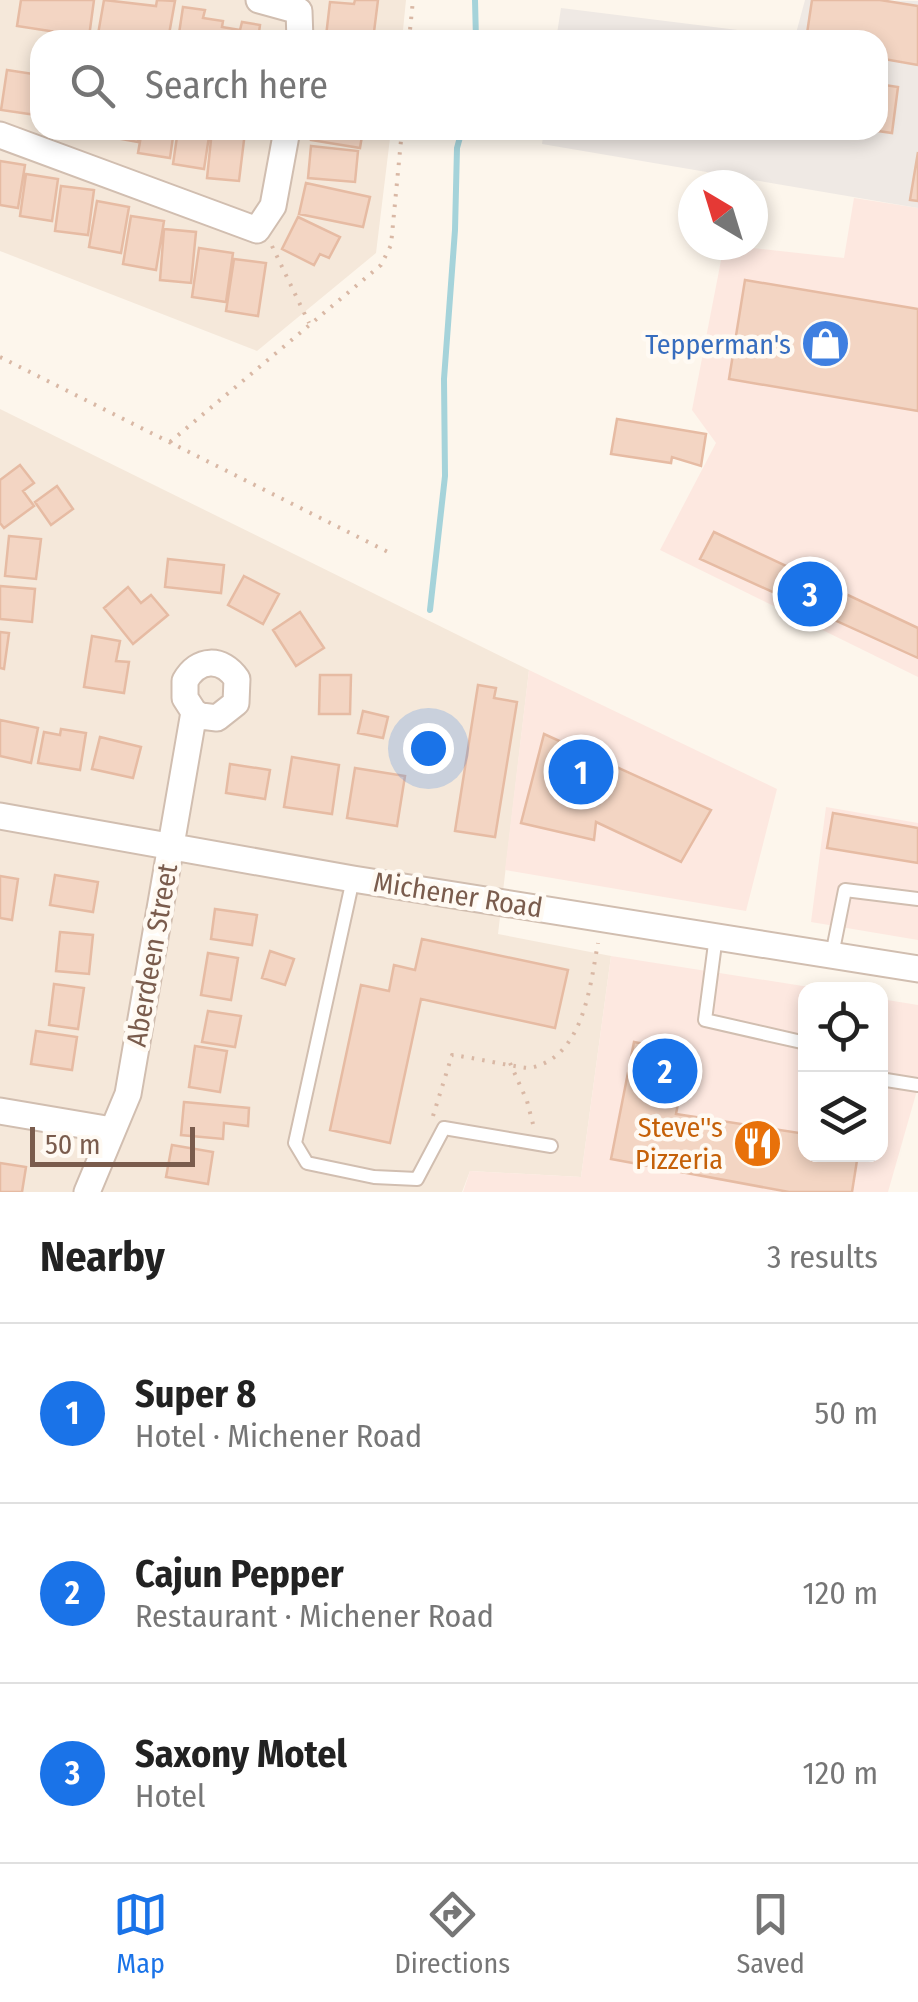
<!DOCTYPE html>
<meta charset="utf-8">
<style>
body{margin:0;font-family:"Fira Sans Condensed",sans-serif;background:#f2f2f2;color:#222}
.controls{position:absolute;right:30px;bottom:30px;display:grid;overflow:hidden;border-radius:20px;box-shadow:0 5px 15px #0003}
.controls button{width:90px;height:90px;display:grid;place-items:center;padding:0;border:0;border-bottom:2px solid #e0e0e0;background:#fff;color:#222;font:50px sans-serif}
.compass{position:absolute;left:678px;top:170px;width:90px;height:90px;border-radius:50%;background:#fff;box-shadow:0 5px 15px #0003;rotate:322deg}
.scale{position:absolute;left:30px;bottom:25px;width:165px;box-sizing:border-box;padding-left:10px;border:5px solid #7a5c4d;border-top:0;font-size:28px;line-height:35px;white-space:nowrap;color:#7a5c4d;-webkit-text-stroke:8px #fffaf3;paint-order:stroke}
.you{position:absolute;left:428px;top:748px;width:35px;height:35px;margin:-25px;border:8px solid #fff;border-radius:50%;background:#1a73e8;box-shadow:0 0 0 15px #1a73e833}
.badge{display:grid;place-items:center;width:65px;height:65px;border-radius:50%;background:#1a73e8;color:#fff;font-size:32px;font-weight:700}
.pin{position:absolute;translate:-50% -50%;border:5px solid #fff;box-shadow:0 2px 10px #0006}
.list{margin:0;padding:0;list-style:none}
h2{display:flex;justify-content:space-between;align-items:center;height:130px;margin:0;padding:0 40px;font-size:42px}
h2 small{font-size:32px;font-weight:400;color:#767676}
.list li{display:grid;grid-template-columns:65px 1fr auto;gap:30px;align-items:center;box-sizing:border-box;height:180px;padding:0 40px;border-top:2px solid #e0e0e0}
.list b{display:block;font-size:38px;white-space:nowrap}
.list p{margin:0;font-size:32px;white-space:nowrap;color:#767676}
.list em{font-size:32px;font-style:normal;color:#767676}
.icon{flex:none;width:55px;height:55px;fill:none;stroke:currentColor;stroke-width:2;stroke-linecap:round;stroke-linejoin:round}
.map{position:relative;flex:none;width:918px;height:1192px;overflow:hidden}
.search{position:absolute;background:#fff;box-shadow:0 5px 15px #0003;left:30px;right:30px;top:30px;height:110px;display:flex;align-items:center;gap:25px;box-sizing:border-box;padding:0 35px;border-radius:30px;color:#767676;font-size:38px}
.sheet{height:670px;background:#fff}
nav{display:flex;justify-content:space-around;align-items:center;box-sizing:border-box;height:140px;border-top:2px solid #e0e0e0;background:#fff;font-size:28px;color:#767676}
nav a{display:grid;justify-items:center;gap:5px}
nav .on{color:#1a73e8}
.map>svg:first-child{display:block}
</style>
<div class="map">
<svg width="918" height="1192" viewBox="0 0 918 1192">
<rect width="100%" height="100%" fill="#fdf6ec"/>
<path fill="#f5e8da" d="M0 0H406L402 40H40V130H391L376 253 257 351 0 251Z
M0 409 529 670 498 934 611 956 581 1177 470 1171 462 1192H0Z"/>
<path fill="#fde8e0" d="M854 198 918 208V677L660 550 716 443 692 410 724 245 844 258Z
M529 670 777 789 746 911 505 870Z
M826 807 918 823V940L811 922Z
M611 956 822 989H806V1154H880L881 999 918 1005V1087L888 1192H463L470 1171 581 1177Z"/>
<path fill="#efe9e4" d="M805 0 918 1V208L542 144 544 130H878V40H556L561 8 795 37Z"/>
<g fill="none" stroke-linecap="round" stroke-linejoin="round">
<path stroke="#a5d3da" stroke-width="6" d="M475 0 476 40
M430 610 445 476 444 379 455 230 457 148 462 130"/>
</g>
<path fill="#f3d5c3" stroke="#e6bba3" stroke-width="2.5" d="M21 0H94L89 37 17 26Z
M104 0 156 6 157 0 175 1 168 40H97Z
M355 0H378L373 40 326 36 330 2 354 4Z
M812 0H880L918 6V65L878 58V40H806Z
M183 7 205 10 203 18 223 21 222 27 240 30 242 22 260 25 258 40H178Z
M7 70 40 75 36 115 1 110Z
M878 84 898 87 892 133 871 130H878Z
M106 130H139L138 142 105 136Z
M142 130H174L170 158 138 153Z
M178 130H210L204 169 173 164Z
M212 130 245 132 239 181 207 178Z
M312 130H363L360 148 311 140Z
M311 146 358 151 355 182 308 178Z
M918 152V201L910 200Z
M0 161 25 165 18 208 0 205Z
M26 174 58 179 52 221 20 216Z
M306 183 370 197 363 227 299 214Z
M61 186 94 190 88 235 55 231Z
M97 201 129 207 121 253 89 247Z
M131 216 164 221 156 270 123 264Z
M298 217 340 237 329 258 320 254 314 265 282 249Z
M164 229 196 232 191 283 160 280Z
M199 248 233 253 226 302 192 297Z
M234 259 266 263 258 316 226 311Z
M745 280 918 309V411L729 379Z
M617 419 706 434 701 466 672 457 671 463 611 454Z
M20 465 34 483 23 491 34 506 4 528 0 523V480Z
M57 486 73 509 51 525 35 502Z
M714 532 918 628V658L700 559Z
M9 536 41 539 36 579 5 576Z
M168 559 224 565 221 593 165 587Z
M244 576 279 594 263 624 228 605Z
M0 586 35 589 32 622 0 619Z
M128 587 141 603 151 595 168 615 133 644 104 608Z
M300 612 324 648 296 666 273 630Z
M0 632 9 633 4 669 0 668Z
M92 636 120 641 116 661 129 662 124 693 84 687Z
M320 675H351L350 714H319Z
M478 685 496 688 494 698 517 702 495 837 455 831Z
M363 711 388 717 383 738 358 733Z
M0 720 38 728 31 763 0 756Z
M61 729 86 733 80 770 38 763 44 732 60 735Z
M544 734 711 810 681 862 596 822 594 840 521 823Z
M100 737 141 747 133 778 92 769Z
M292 757 339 765 332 814 284 807Z
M230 764 270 770 265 799 226 793Z
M355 768 405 776 397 826 347 818Z
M833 813 918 828V863L827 848Z
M55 875 98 882 93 912 50 905Z
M0 876 18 879 12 920 0 918Z
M215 909 257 915 252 945 211 939Z
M60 932 93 935 89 974 56 971Z
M422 939 568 970 555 1028 421 999 390 1143 330 1130 361 985 389 991 394 965 415 970Z
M270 951 294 959 285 985 262 978Z
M208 953 238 958 231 1000 201 995Z
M54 984 84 988 78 1029 49 1025Z
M208 1011 241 1016 235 1047 202 1042Z
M36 1031 77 1037 72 1070 31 1064Z
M634 1042 688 1052 676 1114 806 1134V1154H858L852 1192H789L611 1159Z
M195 1046 227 1051 220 1092 189 1087Z
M184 1102 249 1108 248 1126 224 1123 223 1139 181 1135Z
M172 1145 213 1152 208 1184 166 1177Z
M0 1163 26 1167 22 1192H0Z"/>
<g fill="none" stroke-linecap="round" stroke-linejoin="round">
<defs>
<path id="service" d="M353 879 295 1143 307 1163 374 1177 417 1179 444 1128 551 1146
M716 936 705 1020 806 1043
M832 955 845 890 918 899
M880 1079 918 1085"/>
<path id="minor" d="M259 0 299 11 300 40
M0 135 257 230 273 206 287 130
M0 816 353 879 918 969
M0 1111 112 1130
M87 1192 128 1094 194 712 185 698V681C198 658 222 657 237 679L236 703 217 718 201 716 194 712"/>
</defs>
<use href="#service" stroke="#d1beb0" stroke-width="16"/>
<use href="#minor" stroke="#d1beb0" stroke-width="29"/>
<path stroke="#d9b8a5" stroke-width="4" stroke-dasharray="2.5 8" stroke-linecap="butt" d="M409 40 413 0
M272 246 309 323
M0 357 390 553
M170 442 381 265 391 245 402 130
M510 1063 527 1101 533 1124
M433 1116 452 1055C465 1056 525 1069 530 1068 584 1057 590 986 598 943"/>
<use href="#service" stroke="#fff" stroke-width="12"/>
<use href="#minor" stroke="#fff" stroke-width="25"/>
</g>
<defs>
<symbol id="shop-disc" viewBox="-11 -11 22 22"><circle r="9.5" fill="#3f7fe0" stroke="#fffaf3"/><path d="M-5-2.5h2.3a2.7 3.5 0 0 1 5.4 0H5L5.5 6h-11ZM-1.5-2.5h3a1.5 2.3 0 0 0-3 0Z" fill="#fff"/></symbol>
<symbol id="restaurant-disc" viewBox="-11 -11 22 22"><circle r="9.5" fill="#e8710a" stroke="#fffaf3"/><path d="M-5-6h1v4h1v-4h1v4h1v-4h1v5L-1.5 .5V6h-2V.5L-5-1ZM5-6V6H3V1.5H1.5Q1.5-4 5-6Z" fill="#fff"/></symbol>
</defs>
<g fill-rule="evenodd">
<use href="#shop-disc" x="798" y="316" width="55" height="55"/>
<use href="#restaurant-disc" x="730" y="1116" width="55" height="55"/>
</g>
<g text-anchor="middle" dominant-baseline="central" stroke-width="9" stroke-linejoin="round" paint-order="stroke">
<g font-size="28" fill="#366cbe" stroke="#fffaf3" text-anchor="end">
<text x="791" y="344">Tepperman's</text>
</g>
<g font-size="28" fill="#7a5c4d" stroke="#fffaf3">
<text transform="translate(458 895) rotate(9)">Michener Road</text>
<text transform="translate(152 955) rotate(-80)">Aberdeen Street</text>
</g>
<g font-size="28" fill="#c56008" stroke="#fffaf3" text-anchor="end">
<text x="723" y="1127">Steve''s<tspan x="723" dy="32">Pizzeria</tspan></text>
</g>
</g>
</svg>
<div class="controls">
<button><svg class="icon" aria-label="locate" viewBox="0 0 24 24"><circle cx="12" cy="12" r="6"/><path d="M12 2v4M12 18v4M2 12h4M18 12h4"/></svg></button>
<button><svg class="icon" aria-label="layers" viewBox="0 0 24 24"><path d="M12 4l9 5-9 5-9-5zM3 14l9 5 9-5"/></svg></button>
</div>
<svg class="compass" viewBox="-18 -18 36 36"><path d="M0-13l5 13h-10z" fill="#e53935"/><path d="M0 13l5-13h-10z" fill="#767676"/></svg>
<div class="scale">50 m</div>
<div class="you"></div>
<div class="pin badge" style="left:581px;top:772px">1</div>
<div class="pin badge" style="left:665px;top:1071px">2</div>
<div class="pin badge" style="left:810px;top:594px">3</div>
<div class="search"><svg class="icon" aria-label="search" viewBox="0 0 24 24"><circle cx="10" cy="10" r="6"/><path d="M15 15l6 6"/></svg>Search here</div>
</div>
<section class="sheet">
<h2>Nearby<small>3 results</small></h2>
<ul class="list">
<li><span class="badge">1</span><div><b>Super 8</b><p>Hotel · Michener Road</p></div><em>50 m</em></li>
<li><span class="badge">2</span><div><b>Cajun Pepper</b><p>Restaurant · Michener Road</p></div><em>120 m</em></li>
<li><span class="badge">3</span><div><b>Saxony Motel</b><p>Hotel</p></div><em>120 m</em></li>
</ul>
</section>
<nav>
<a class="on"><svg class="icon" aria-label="map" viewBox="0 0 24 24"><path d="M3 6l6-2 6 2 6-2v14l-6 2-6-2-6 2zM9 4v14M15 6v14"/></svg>Map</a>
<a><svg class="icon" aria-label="directions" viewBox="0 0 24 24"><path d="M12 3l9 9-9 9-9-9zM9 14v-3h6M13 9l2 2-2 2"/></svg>Directions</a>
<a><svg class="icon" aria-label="saved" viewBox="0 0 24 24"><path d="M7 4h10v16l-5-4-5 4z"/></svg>Saved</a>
</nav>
